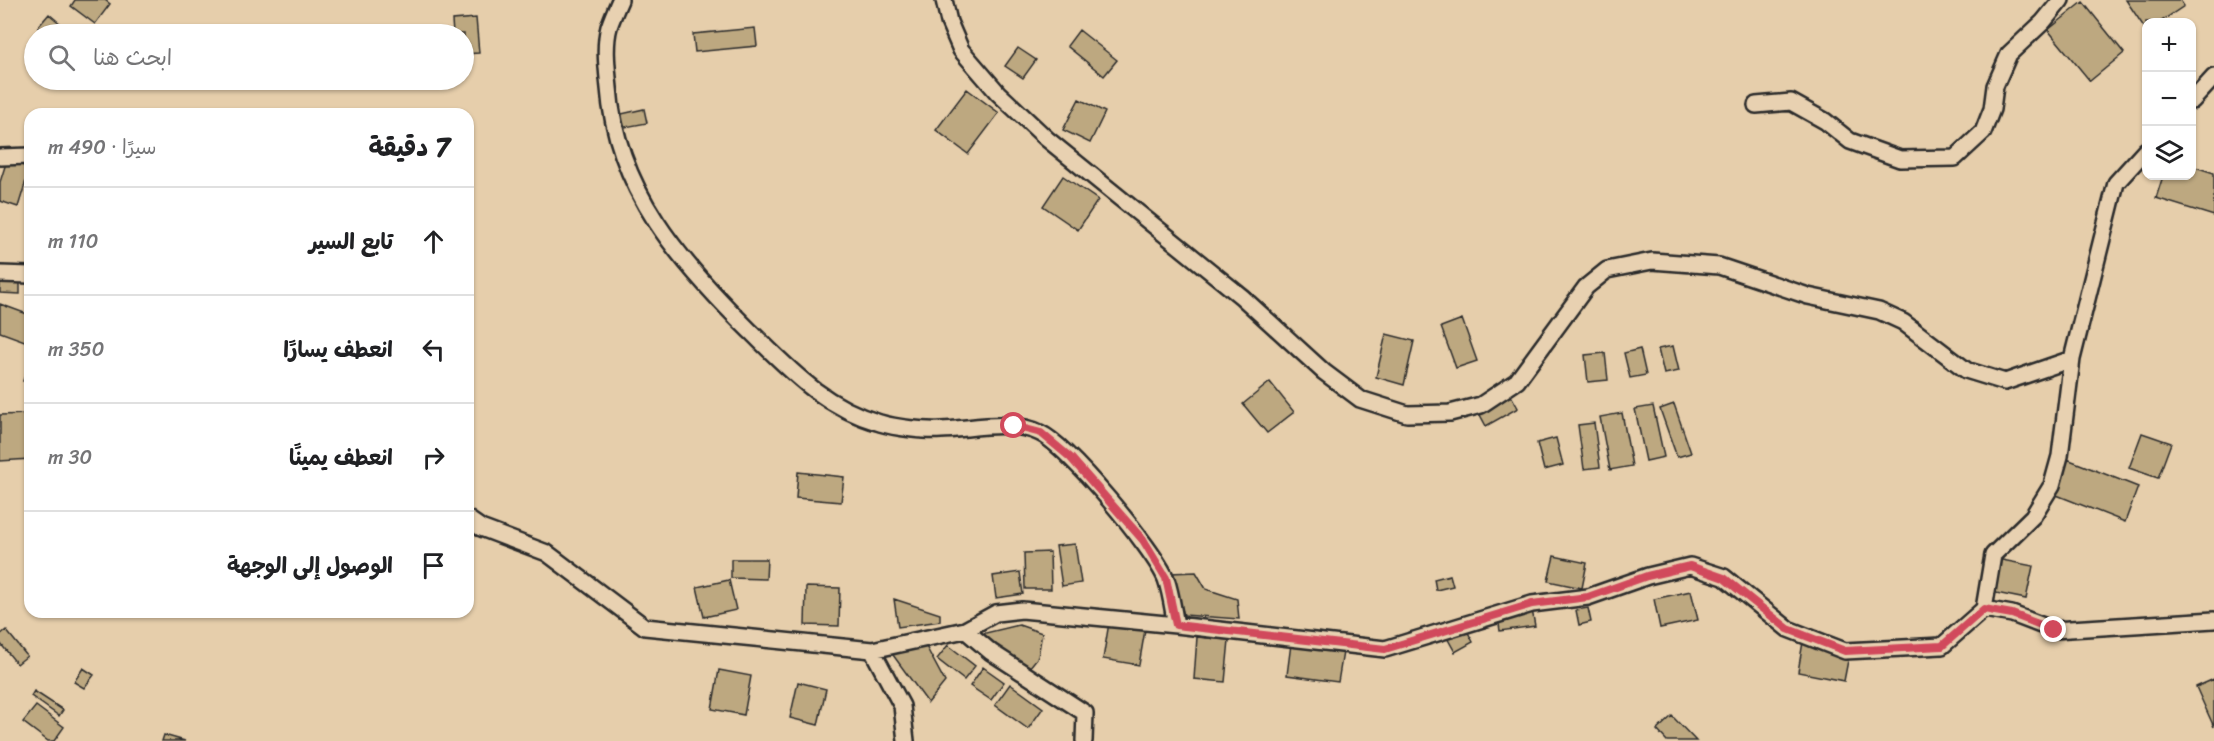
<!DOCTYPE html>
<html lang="ar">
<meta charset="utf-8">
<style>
body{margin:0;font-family:Sriracha,"Playpen Sans Arabic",sans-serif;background:#f6f6f6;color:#202124;direction:rtl}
.controls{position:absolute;right:18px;top:18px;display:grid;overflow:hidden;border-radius:12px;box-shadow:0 2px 4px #0004}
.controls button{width:54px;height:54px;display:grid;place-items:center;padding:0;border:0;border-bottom:2px solid #e0e0e0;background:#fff;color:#202124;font:30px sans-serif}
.stop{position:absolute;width:18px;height:18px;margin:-14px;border:4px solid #d1495b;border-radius:50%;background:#fff}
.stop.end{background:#d1495b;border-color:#fff;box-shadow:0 2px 6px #0008}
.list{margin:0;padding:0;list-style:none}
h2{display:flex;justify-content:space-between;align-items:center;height:78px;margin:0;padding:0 24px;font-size:26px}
h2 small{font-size:20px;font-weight:400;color:#757577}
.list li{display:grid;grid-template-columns:39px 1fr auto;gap:18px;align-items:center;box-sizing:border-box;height:108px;padding:0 24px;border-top:2px solid #e0e0e0}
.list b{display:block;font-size:22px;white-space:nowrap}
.list em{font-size:20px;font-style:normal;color:#757577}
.icon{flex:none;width:33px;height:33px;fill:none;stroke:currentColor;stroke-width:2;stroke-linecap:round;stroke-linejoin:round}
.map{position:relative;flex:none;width:2214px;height:741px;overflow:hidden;direction:ltr}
.search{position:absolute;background:#fff;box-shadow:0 2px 4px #0004;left:24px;top:24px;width:450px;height:66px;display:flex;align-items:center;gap:15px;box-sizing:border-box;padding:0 21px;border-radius:33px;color:#757577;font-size:22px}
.panel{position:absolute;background:#fff;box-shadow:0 2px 4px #0004;left:24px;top:108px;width:450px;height:510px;border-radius:18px;direction:rtl}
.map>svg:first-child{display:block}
</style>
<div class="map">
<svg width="2214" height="741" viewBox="0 0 2214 741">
<rect width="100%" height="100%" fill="#e6ceab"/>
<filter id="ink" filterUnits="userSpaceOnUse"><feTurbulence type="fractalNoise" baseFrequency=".0167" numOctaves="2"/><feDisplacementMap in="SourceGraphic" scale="12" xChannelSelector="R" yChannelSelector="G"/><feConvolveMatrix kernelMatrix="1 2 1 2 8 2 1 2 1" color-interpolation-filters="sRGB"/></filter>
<g filter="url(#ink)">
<path fill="#bda880" stroke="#2b2b2b" stroke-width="1.5" d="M75 0H105L110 4 95 24 71 6Z
M2126 0H2180L2184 6 2160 22H2146V30Z
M2083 2 2124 53 2090 81 2048 30Z
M49 14 62 25 54 34H47L38 27Z
M476 18 479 53 464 54V34H453L452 20Z
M755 28 757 46 695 52 693 34Z
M1079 30 1117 60 1104 76 1067 46Z
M1018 48 1036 60 1023 78 1005 66Z
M967 89 999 113 968 154 936 130Z
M1079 99 1105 112 1090 143 1063 130Z
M644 109 647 123 620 128 617 115Z
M7 160 30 168 18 207 0 201V182Z
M2192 166 2214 173V216L2156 198 2163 176H2192Z
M1063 176 1098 200 1078 230 1043 206Z
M0 277H20V294L0 293Z
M0 304 30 315V343L0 332Z
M1462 319 1477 361 1456 368 1441 327Z
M1386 334 1414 341 1404 385 1376 377Z
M1673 346 1679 371 1664 374 1658 349Z
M1640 349 1646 375 1630 378 1624 353Z
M1605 353 1608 380 1588 382 1585 355Z
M30 362V383L23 381Z
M1270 382 1294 412 1267 433 1243 404Z
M1504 383 1518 408 1486 426 1472 400Z
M1674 404 1691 453 1677 457 1660 409Z
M1653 406 1664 457 1646 461 1635 409Z
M1622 413 1632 466 1610 470 1600 417Z
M28 414 30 459 0 461V415Z
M1594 423 1600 467 1584 469 1578 425Z
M2142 433 2171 443 2158 478 2129 468Z
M1556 438 1563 465 1544 470 1537 443Z
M2067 459 2138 487 2125 522 2054 494Z
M798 472 844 477 841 502 796 498Z
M1075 544 1081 583 1062 586 1056 546Z
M1050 552 1051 589H1025L1024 553Z
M1554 556 1587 563 1582 588 1548 581Z
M731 559H767L766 579 731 578Z
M1997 559 2033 566 2026 599 1991 592Z
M1020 572 1023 594 996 598 993 576Z
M1196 572 1206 589 1237 599 1239 619 1184 615 1170 573Z
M1450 575 1453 586 1436 590 1434 579Z
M729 580 736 610 704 617 697 587Z
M806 587 840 588 839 626 805 625Z
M1691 591 1698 620 1660 628 1654 599Z
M894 599 940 614V621L898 627Z
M1531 604 1535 626 1500 631 1497 609Z
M1588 608 1591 622 1579 625 1576 610Z
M1110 617 1146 624 1139 665 1103 659Z
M1463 623 1473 642 1455 652 1445 634Z
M1019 625 1042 633 1038 657 1025 673 973 636Z
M6 630 27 656 17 664 0 643V635Z
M1804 636 1851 645 1844 681 1798 672Z
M1197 637 1229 640 1225 682 1194 679Z
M922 639 945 682 928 703 893 655Z
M1291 644 1343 652 1338 682 1287 675Z
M948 645 975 666 964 680 937 659Z
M983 667 1004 682 991 700 970 686Z
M83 668 94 675 84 688 74 682Z
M719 670 751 676 744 715 712 709Z
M2214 679V727L2196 687Z
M798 682 826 689 818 725 790 718Z
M1010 684 1043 708 1028 729 995 705Z
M34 691 63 710 59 716 31 696Z
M36 706 64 727 54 741H48L23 722Z
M1672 716 1696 741H1667L1657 730Z
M164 735 185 741H162Z"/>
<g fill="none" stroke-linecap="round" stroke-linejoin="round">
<defs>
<path id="street" d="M620 0C616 9 612 18 609 27 604 46 607 68 609 88 616 189 681 263 750 331 791 371 824 407 880 423 896 428 925 431 941 430 972 429 1010 419 1040 433 1068 446 1154 549 1166 579 1171 593 1173 610 1176 625
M944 0 949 22 961 50 998 93 1047 139 1242 297 1324 372 1360 399 1407 414 1450 413 1481 405 1517 381 1586 287 1607 270 1652 261 1719 266 1808 296 1879 311 1903 322 1966 370 2005 382 2072 359
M2192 101 2214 77
M1756 105 1791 102 1825 121 1850 141 1900 159 1955 158 1983 132 1992 109 1995 86 2009 54 2043 22 2061 0
M0 157 30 156
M0 274 30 275
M468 519 481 528 547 553 645 627 872 650 965 630 996 613 1022 610 1176 625 1385 649 1532 604 1588 597 1648 576 1690 566 1724 577 1788 629 1845 651 1942 646 1984 609 1993 555 2033 516 2052 485 2060 456 2072 359 2116 183 2146 150
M1984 609 2012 614 2054 630 2214 620
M965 630 991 652 1085 713 1084 741
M872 650 902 706 906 741"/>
</defs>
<use href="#street" stroke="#2b2b2b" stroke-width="20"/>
<use href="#street" stroke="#e8d1b1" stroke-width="15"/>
</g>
</g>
<g fill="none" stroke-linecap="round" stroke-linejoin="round" filter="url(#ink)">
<path stroke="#d1495b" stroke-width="8" d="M1014 426 1041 433 1071 458 1143 540 1166 578 1176 625 1385 649 1532 604 1588 597 1647 576 1690 566 1724 578 1788 629 1845 651 1942 646 1984 609 2012 614 2054 630"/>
</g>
</svg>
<div class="controls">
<button>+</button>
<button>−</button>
<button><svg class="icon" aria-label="layers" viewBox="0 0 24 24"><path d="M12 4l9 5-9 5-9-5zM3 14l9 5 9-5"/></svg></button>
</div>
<div class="stop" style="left:1014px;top:426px"></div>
<div class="stop end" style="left:2054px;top:630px"></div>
<div class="search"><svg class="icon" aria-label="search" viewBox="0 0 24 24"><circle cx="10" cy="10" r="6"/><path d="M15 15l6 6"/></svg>ابحث هنا</div>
<section class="panel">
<h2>7 دقيقة<small>سيرًا · 490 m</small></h2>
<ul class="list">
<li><svg class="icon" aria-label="ahead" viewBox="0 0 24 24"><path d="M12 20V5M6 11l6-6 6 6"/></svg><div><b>تابع السير</b></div><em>110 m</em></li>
<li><svg class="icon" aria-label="left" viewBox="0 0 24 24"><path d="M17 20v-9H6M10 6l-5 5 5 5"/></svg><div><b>انعطف يسارًا</b></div><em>350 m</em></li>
<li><svg class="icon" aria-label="right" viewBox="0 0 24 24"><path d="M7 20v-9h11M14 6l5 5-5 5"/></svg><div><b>انعطف يمينًا</b></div><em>30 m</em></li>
<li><svg class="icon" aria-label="arrive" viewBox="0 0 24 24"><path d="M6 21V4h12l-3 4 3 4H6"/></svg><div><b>الوصول إلى الوجهة</b></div></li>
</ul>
</section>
</div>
